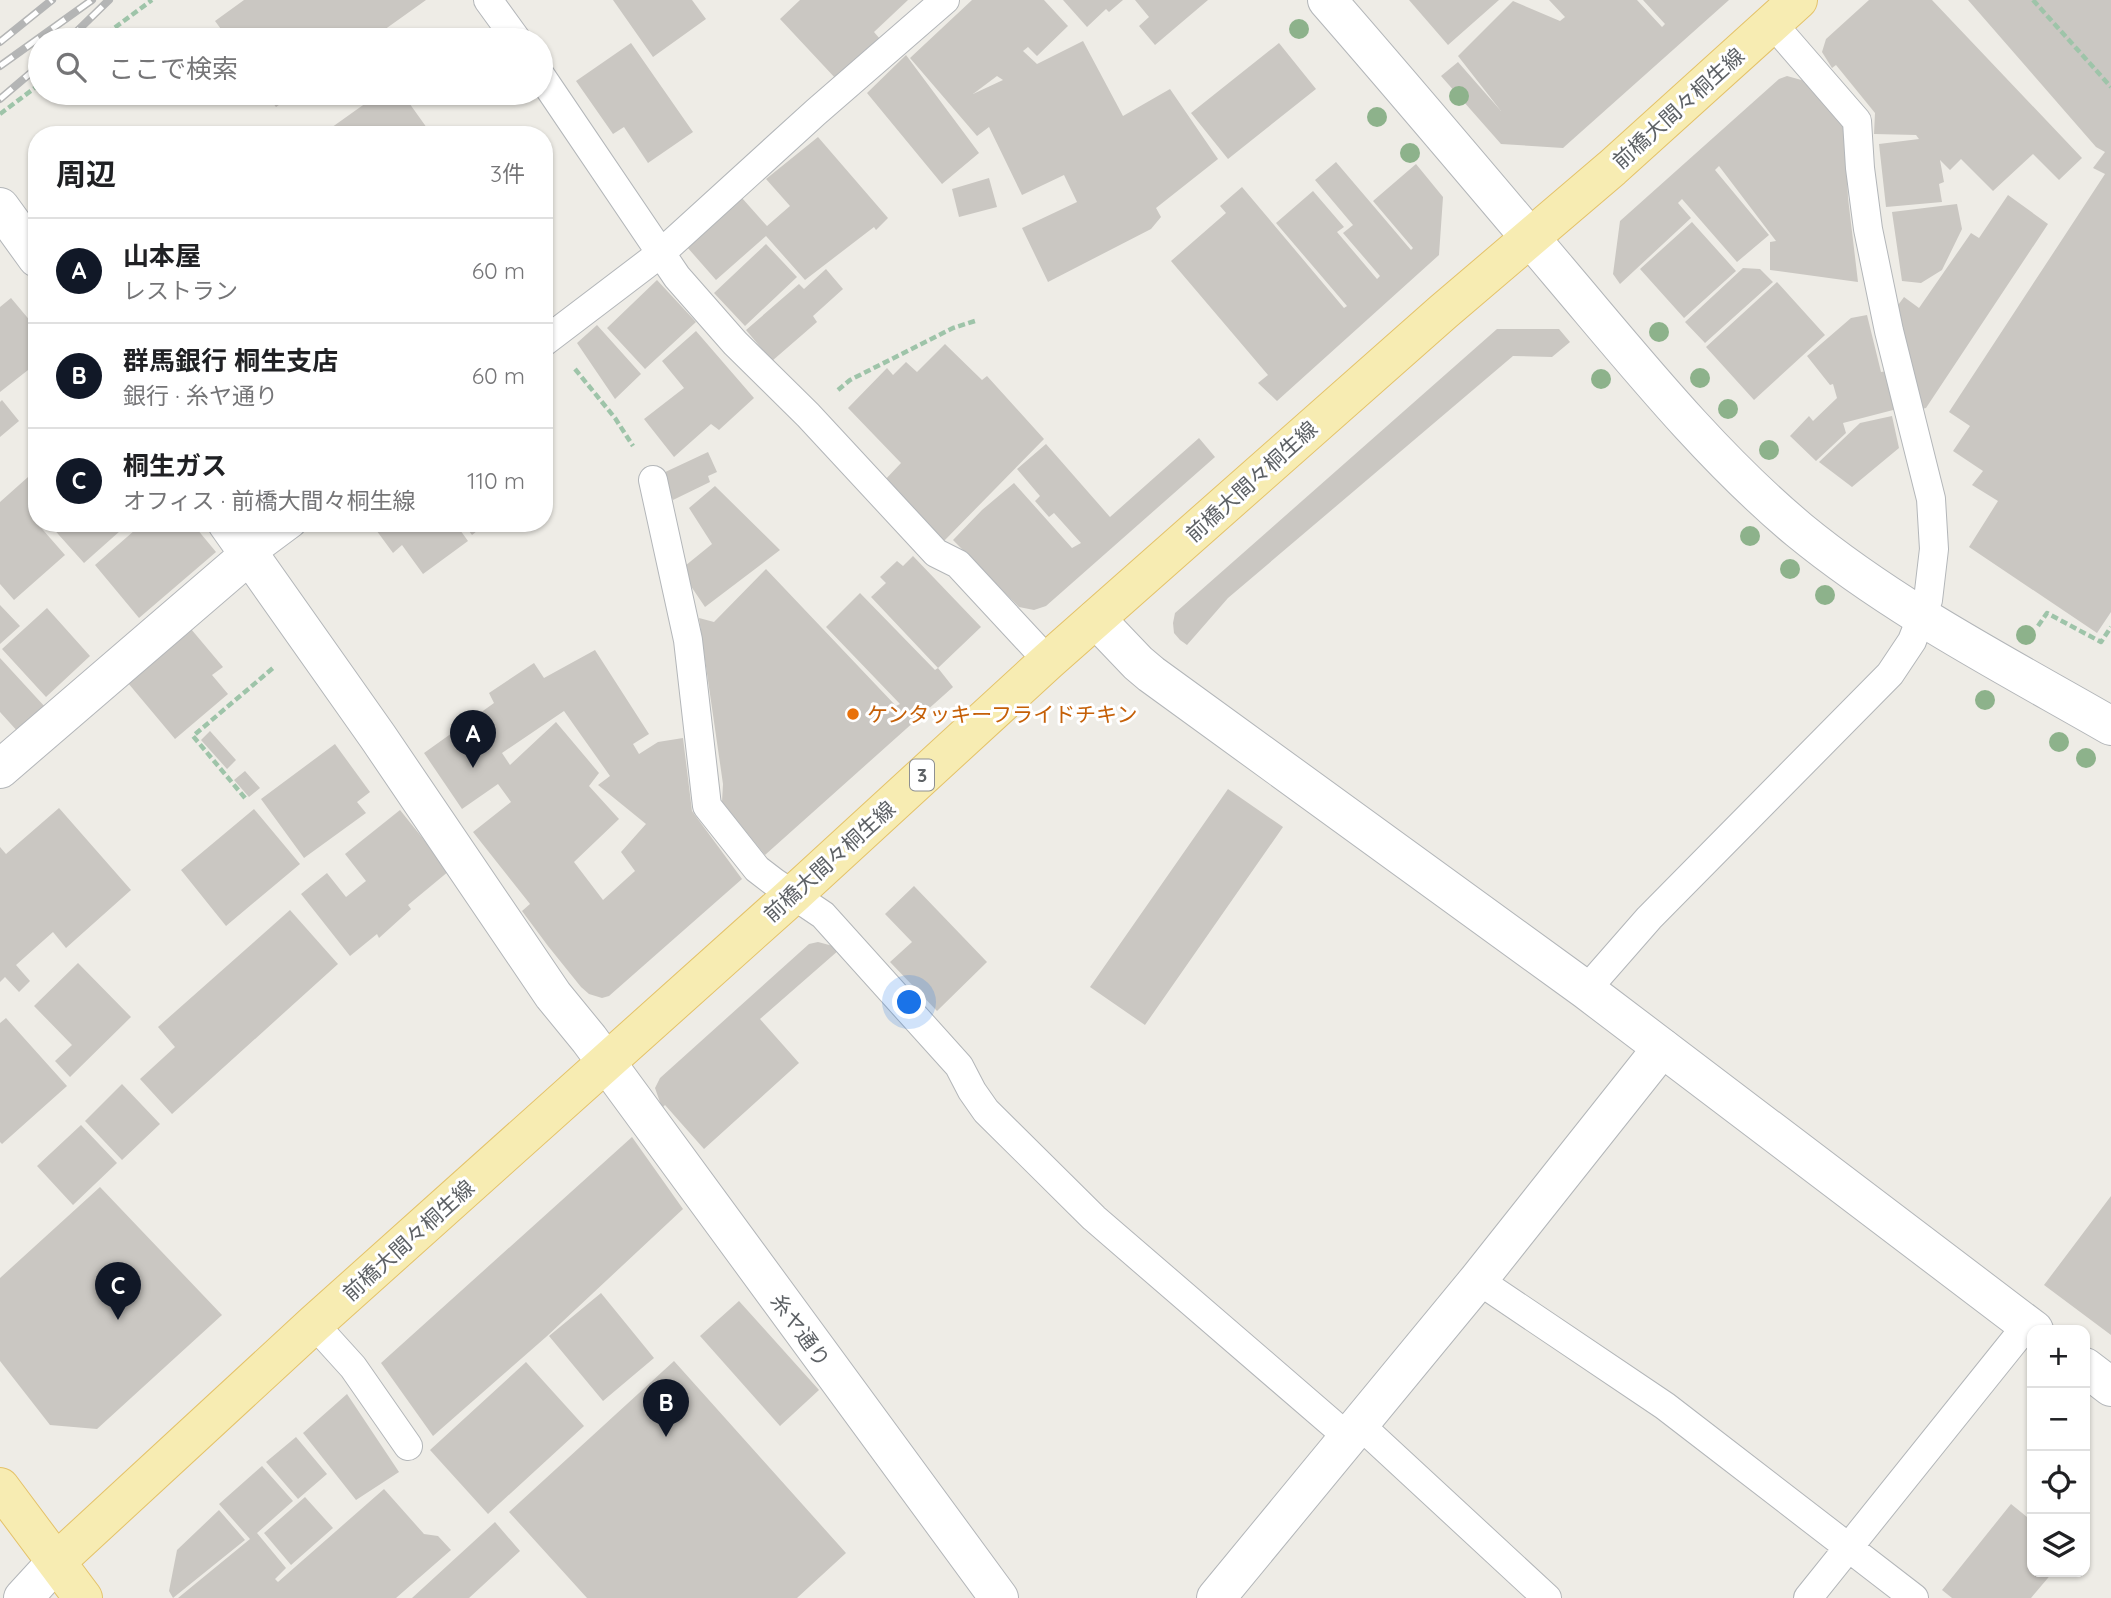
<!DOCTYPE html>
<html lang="ja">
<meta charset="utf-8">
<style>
body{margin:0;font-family:Quicksand,"Noto Sans JP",sans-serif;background:#f6f6f6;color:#202124}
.controls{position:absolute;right:21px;bottom:21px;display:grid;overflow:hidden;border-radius:14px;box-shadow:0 2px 5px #0004}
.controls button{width:63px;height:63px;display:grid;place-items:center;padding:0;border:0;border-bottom:2px solid #e0e0e0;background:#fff;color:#202124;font:35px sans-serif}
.you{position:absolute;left:910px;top:1003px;width:24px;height:24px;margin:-18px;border:5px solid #fff;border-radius:50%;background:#1a73e8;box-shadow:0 0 0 10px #1a73e833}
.badge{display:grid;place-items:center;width:46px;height:46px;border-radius:50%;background:#111827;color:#fff;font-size:23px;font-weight:700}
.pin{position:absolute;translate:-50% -58px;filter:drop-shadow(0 2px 4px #0008)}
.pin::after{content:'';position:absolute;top:37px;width:24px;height:21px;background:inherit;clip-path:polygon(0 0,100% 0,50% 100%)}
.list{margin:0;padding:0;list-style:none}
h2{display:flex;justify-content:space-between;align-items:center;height:91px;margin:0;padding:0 28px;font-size:30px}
h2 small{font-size:23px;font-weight:400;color:#757577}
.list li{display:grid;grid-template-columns:46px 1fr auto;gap:21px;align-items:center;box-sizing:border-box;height:105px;padding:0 28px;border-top:2px solid #e0e0e0}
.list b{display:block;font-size:26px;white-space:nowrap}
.list p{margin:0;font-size:23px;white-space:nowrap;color:#757577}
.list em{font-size:23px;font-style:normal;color:#757577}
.icon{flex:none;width:38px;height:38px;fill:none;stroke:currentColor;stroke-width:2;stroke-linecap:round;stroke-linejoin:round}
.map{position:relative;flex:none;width:2111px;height:1598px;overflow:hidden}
.search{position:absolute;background:#fff;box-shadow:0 2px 5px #0004;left:28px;top:28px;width:525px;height:77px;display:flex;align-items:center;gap:18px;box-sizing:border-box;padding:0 24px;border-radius:38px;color:#757577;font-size:26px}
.panel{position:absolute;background:#fff;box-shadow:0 2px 5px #0004;left:28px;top:126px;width:525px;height:406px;border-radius:28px}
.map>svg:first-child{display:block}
</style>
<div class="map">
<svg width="2111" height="1598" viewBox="0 0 2111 1598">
<rect width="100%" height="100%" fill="#eeece6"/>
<path fill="#cac7c2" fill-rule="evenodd" d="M244 0H426L370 40H229L215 21Z
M613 0H692L706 19 653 57Z
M800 0H908L874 32 880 39 837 80 780 19Z
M972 0H1044L1068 26 1037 56 1028 47 1023 51 1037 64 1083 41 1123 116 1170 89 1218 159 1156 208 1161 217 1151 229 1048 282 1022 228 1077 202 1064 175 1022 195 989 127 977 136 910 58ZM997 76 1003 80 973 94Z
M1063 0H1123L1109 12 1106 9 1087 27Z
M1135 0H1208L1155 45 1139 26 1149 17Z
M1409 0H1499L1448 45Z
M1549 0H1637L1662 27 1665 24 1643 0H1729L1563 148 1501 144 1441 76 1458 62 1501 111 1458 56 1513 1 1560 21 1565 17Z
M1869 0H1932L2082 158 2059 180 2033 154 1993 191 1961 159 1950 170 1940 160 1944 182 1939 184 1942 202 1886 207 1879 144 1919 139 1916 135 1874 134 1875 113 1836 65 1832 68 1822 52 1826 39Z
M1968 0H2111V612L2097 633 1969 547 1998 501 1972 485 1983 471 1953 451 1970 426 1949 412 2105 174 2093 168 2105 152 2096 147Z
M631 43 693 132 648 163 624 127 613 134 576 81Z
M1279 43 1316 89 1228 159 1191 113Z
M906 55 979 153 942 184 867 93Z
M1787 76 1805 81 1845 129 1848 198 1858 282 1770 270V242L1776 241 1719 166 1715 170 1769 235 1737 262 1682 199 1678 203 1691 218 1620 284 1613 274 1620 221 1779 79Z
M265 93H296L276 107Z
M380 93H402L432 135H321Z
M267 128 276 130 280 135H256Z
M818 137 888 218 876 230 874 227 805 280 766 236 716 280 687 247 742 198 767 226 790 206 766 179Z
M1336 162 1411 250 1413 248 1373 201 1416 164 1443 197 1439 255 1277 401 1258 383 1268 375 1171 261 1226 213 1220 206 1242 187 1344 308 1347 306 1276 223 1313 191 1344 227 1337 232 1377 279 1380 276 1343 233 1353 225 1315 180Z
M989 178 997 207 959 217 952 189Z
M2008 195 2048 224 1926 408 1917 410 1893 312 1904 297 1919 308 1971 233 1979 238Z
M1957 204 1962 229 1942 270 1921 283 1902 281 1892 212Z
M1692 222 1736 271 1684 318 1640 269Z
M766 244 797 277 745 326 714 293Z
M1743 268 1760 269 1773 282 1705 343 1685 322Z
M826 269 843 289 813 316 817 322 772 361 746 330 799 284 804 289Z
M657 280 696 322 645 369 607 328Z
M1777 282 1825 335 1754 400 1706 347Z
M11 298 37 329V363L0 392V307Z
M1867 315 1881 372 1888 371 1897 409 1843 423 1846 433 1816 461 1790 436 1809 416 1813 421 1837 398 1833 384 1830 385 1807 356 1851 318Z
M597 325 641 374 615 399 577 343Z
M1497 329H1559L1570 342 1552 357 1513 356 1228 598 1187 645 1180 640 1174 633 1173 623 1175 613Z
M696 331 754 398 719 430 711 424 674 457 644 419 684 388 662 361Z
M945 344 982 380 987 376 1044 439 944 541 883 482 901 463 848 408 887 368 893 375 906 362 917 372Z
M2 400 19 421 0 437V402Z
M1892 416 1899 448 1852 487 1819 462 1860 423Z
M1199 438 1215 457 1046 606 1034 610 1019 607 953 540 982 510 1014 483 1072 548 1081 543 1054 513 1049 517 1035 501 1040 496 1017 469 1046 444 1110 517Z
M708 452 717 472 708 476 710 482 673 500 661 474Z
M37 469 36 522 65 555 14 600 0 584V502Z
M715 486 780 550 705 607 680 570 712 544 689 508Z
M53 523H129L84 563 50 525Z
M143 523H192L216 552 139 618 95 565Z
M371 523H455L468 541 423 574 402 545 393 553Z
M463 523H487L472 535Z
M913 556 981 627 938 668 871 597 886 583 880 577 897 561 903 566Z
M766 569 896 706 900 704 826 627 860 593 935 670 938 668 953 687 765 855 722 802 723 784 699 618 714 622Z
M0 605 20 626 0 644Z
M47 608 90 656 46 697 2 649Z
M191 629 223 667 212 675 228 694 175 739 128 683Z
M595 650 649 734 633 744 639 754 658 742 683 738 692 811 742 879 609 996 602 998 589 994 581 987 548 946 522 911 530 904 473 832 511 802 498 784 462 809 424 753 494 703 489 693 534 663 544 678ZM564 711 610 776 598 785 646 824 621 852 635 871 603 900 574 862 619 819 589 786 599 773 556 722 510 765 502 753Z
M0 658 46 708 19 733 0 712Z
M210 731 236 760 227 769 201 740Z
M335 744 370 792 357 802 366 813 304 858 261 799Z
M245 771 260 788 249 797 234 780Z
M1228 789 1283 827 1145 1025 1090 987Z
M59 808 131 890 66 948 53 932 16 965 30 981 19 992 5 977 0 982V847L6 854Z
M254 809 300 864 226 926 181 870Z
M400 810 449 871 408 905 411 909 379 938 377 934 350 956 301 894 327 873 346 897 366 881 345 854Z
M914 886 987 962 937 1011 890 962 912 942 885 914Z
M290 910 338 964 172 1114 140 1079 175 1047 158 1027Z
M818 942 833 946 839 950 760 1019 799 1063 704 1149 665 1105 662 1108 655 1088 660 1078 809 944Z
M78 963 131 1017 70 1077 55 1061 72 1045 34 1006Z
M6 1018 67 1086 2 1144 0 1142V1023Z
M122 1084 160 1124 122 1160 85 1121Z
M81 1125 117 1163 73 1205 37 1166Z
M632 1137 683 1209 546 1337 433 1436 381 1363Z
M100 1187 222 1315 97 1429 50 1425 0 1361V1278Z
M2111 1196V1335L2044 1285Z
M601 1293 654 1358 603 1401 549 1336Z
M739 1301 819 1390 780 1426 700 1336Z
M674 1361 846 1553 797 1598H587L509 1512Z
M526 1362 584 1426 488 1514 430 1450Z
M347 1394 399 1472 356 1500 303 1433Z
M296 1437 327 1474 298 1499 266 1462Z
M262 1466 293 1501 257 1533 286 1568 275 1579 278 1582 384 1489 424 1534 438 1536 451 1550 396 1598H178L250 1539 219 1504Z
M305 1497 333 1528 291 1565 264 1533Z
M2011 1504 2032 1521V1572H2053L2031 1598H1952L1942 1590Z
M219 1510 245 1540 173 1598 169 1591 177 1550Z
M495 1522 520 1551 469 1598H412Z"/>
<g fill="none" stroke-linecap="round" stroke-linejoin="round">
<defs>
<path id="service" d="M488 0 517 40
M541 76 677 277 735 343 808 415 936 553 958 564 1048 661
M544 342 661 253 816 112 945 0
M653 480 688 640 707 806 757 869 774 882 823 915 959 1066 972 1091 986 1111 1094 1218 1349 1438
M249 555 292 523
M1586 990 1649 918 1890 674 1912 641 1928 600 1934 549 1931 499 1889 331 1868 229 1860 168 1857 121 1772 23
M1478 1280 1665 1406 1914 1598
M314 1324 353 1367 408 1446
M1360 1425 1547 1598
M1808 1598 2027 1325"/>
<path id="minor" d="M0 207 37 258
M227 523 378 737 553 995 589 1039 999 1598
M0 769 249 555
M1216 1598 1478 1280 1662 1048"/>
<path id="tertiary" d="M1327 0C1409 94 1489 189 1570 285 1641 369 1714 459 1799 530 1894 608 2005 665 2111 726
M1096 619 1138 663 1151 674 1586 990 2034 1330
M2085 1367 2111 1387
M23 1598 56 1562"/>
<path id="primary" d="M0 1487 83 1598
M56 1562 314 1324 793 895 1048 661 1443 312 1612 168 1798 0"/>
</defs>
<use href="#service" stroke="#b3b6b9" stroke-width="30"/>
<use href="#minor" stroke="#b3b6b9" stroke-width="40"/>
<use href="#tertiary" stroke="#b3b6b9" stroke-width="40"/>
<use href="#primary" stroke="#e4c269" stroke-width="40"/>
<path stroke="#9ec4a9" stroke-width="4.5" stroke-dasharray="7 3.5" stroke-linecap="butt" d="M2033 0 2111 87
M98 40 152 0
M0 114 40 84
M575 369 615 418 633 446
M838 390 850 380 953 328 978 320
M2038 626 2047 613 2101 642 2111 627
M245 798 193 736 273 668"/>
<use href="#service" stroke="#fff" stroke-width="28"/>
<use href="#minor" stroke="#fff" stroke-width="38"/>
<use href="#tertiary" stroke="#fff" stroke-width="38"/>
<use href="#primary" stroke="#f7ecb2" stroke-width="38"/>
<defs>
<path id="rail" d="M68 40 109 0
M0 42 52 0
M0 66 92 0
M0 99 40 65"/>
</defs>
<use href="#rail" stroke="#b4b5b5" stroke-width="8"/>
<use href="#rail" stroke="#fff" stroke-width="5" stroke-dasharray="16" stroke-linecap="butt"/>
</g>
<g fill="#8db28b">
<circle cx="1299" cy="29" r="10"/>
<circle cx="1459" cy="96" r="10"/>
<circle cx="1377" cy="117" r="10"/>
<circle cx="1410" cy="153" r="10"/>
<circle cx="1659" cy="332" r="10"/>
<circle cx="1700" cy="378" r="10"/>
<circle cx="1601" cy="379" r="10"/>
<circle cx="1728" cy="409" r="10"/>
<circle cx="1769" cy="450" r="10"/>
<circle cx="1750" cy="536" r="10"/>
<circle cx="1790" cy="569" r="10"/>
<circle cx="1825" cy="595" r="10"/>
<circle cx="2026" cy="635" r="10"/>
<circle cx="1985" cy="700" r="10"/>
<circle cx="2059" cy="742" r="10"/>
<circle cx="2086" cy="758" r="10"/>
</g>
<circle fill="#e8710a" stroke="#fff" stroke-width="2.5" cx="853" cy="714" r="7"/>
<g text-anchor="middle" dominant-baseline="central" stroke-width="6" stroke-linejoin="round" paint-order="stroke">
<rect fill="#fff" stroke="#8e9093" stroke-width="2" x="910" y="759.5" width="24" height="31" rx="5"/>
<g font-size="19" font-weight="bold" fill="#5d6165">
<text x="922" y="775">3</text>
</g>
<g font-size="21" fill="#5d6165" stroke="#fff">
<text transform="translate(1678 108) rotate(-42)">前橋大間々桐生線</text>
<text transform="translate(1251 481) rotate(-42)">前橋大間々桐生線</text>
<text transform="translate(829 861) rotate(-42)">前橋大間々桐生線</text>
<text transform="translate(408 1240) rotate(-42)">前橋大間々桐生線</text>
<text transform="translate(801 1330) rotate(54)">糸ヤ通り</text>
</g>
<g font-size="21" fill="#c56008" stroke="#fff" text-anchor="start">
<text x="867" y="714">ケンタッキーフライドチキン</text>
</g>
</g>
</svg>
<div class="controls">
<button>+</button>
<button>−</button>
<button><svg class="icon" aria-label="locate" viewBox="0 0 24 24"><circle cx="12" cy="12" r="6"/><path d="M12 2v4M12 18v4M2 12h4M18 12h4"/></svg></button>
<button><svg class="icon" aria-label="layers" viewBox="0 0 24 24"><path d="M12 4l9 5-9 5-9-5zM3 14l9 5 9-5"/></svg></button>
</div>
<div class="you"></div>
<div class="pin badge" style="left:473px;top:768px">A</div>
<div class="pin badge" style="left:666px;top:1437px">B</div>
<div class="pin badge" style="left:118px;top:1320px">C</div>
<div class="search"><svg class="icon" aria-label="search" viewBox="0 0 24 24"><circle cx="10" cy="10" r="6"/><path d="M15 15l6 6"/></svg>ここで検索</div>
<section class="panel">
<h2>周辺<small>3件</small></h2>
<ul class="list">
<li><span class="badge">A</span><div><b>山本屋</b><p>レストラン</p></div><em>60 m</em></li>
<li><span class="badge">B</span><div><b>群馬銀行 桐生支店</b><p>銀行 · 糸ヤ通り</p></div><em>60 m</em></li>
<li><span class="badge">C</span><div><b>桐生ガス</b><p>オフィス · 前橋大間々桐生線</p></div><em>110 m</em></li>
</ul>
</section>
</div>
